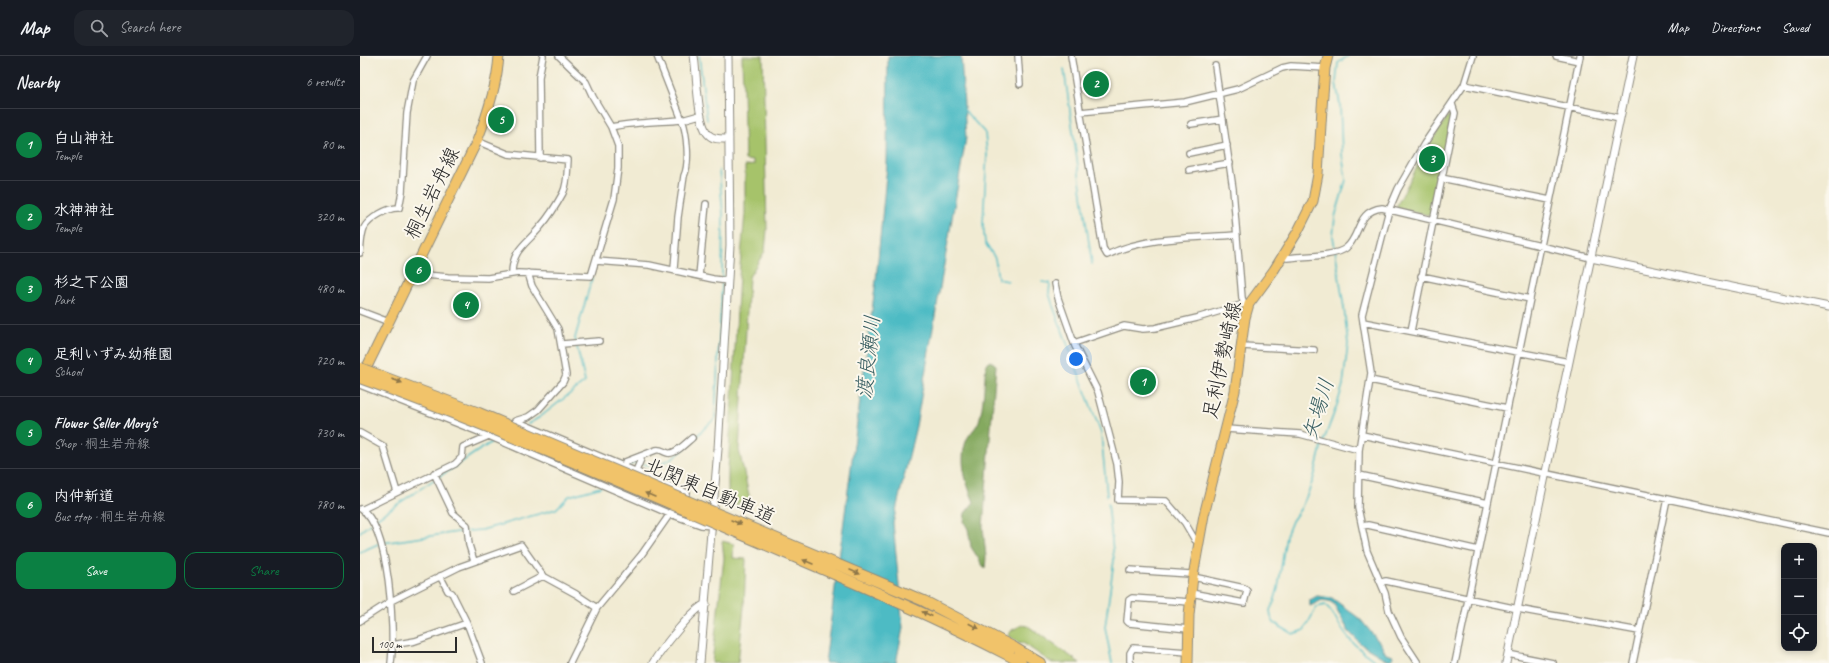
<!DOCTYPE html>
<meta charset="utf-8">
<style>
body{margin:0;font-family:Caveat,"Klee One",sans-serif;background:#20242c;color:#f1f3f6}
.controls{position:absolute;right:12px;bottom:12px;display:grid;overflow:hidden;border-radius:8px;box-shadow:0 2px 6px #0003}
.controls button{width:36px;height:36px;display:grid;place-items:center;padding:0;border:0;border-bottom:1px solid #363941;background:#171b24;color:#f1f3f6;font:20px sans-serif}
.scale{position:absolute;left:12px;bottom:10px;width:85px;box-sizing:border-box;padding-left:4px;border:2px solid #2b2b2b;border-top:0;font-size:11px;line-height:14px;white-space:nowrap;color:#2b2b2b;-webkit-text-stroke:3px #fbf7ec;paint-order:stroke}
.you{position:absolute;left:716px;top:303px;width:14px;height:14px;margin:-10px;border:3px solid #fff;border-radius:50%;background:#1a73e8;box-shadow:0 0 0 6px #1a73e833}
.badge{display:grid;place-items:center;width:26px;height:26px;border-radius:50%;background:#0b8043;color:#fff;font-size:13px;font-weight:700}
.pin{position:absolute;translate:-50% -50%;border:2px solid #fff;box-shadow:0 1px 4px #0006}
.list{margin:0;padding:0;list-style:none}
h2{display:flex;justify-content:space-between;align-items:center;height:52px;margin:0;padding:0 16px;font-size:17px}
h2 small{font-size:13px;font-weight:400;color:#9ea1a6}
.list li{display:grid;grid-template-columns:26px 1fr auto;gap:12px;align-items:center;box-sizing:border-box;height:72px;padding:0 16px;border-top:1px solid #363941}
.list b{display:block;font-size:15px;white-space:nowrap}
.list p{margin:0;font-size:13px;white-space:nowrap;color:#9ea1a6}
.list em{font-size:13px;font-style:normal;color:#9ea1a6}
.actions{display:flex;gap:8px;padding:12px 16px}
.actions a{flex:1;padding:9px 0;border:1px solid #0b8043;border-radius:12px;text-align:center;font-size:14px;color:#0b8043}
.actions .main{background:#0b8043;color:#fff}
.icon{flex:none;width:22px;height:22px;fill:none;stroke:currentColor;stroke-width:2;stroke-linecap:round;stroke-linejoin:round}
.map{position:relative;flex:none;width:1469px;height:607px;overflow:hidden}
header{display:flex;align-items:center;gap:24px;box-sizing:border-box;height:56px;padding:0 20px;background:#171b24;border-bottom:1px solid #363941}
header strong{font-size:19px}
nav{display:flex;gap:22px;margin-inline-start:auto;font-size:14px}
.search{width:280px;height:36px;background:#20242c;display:flex;align-items:center;gap:10px;box-sizing:border-box;padding:0 14px;border-radius:12px;color:#9ea1a6;font-size:15px}
main{display:flex}
aside{flex:1;background:#171b24}
.map>svg:first-child{display:block}
</style>
<header>
<strong>Map</strong>
<div class="search"><svg class="icon" aria-label="search" viewBox="0 0 24 24"><circle cx="10" cy="10" r="6"/><path d="M15 15l6 6"/></svg>Search here</div>
<nav><a>Map</a><a>Directions</a><a>Saved</a></nav>
</header>
<main>
<aside>
<h2>Nearby<small>6 results</small></h2>
<ul class="list">
<li><span class="badge">1</span><div><b>白山神社</b><p>Temple</p></div><em>80 m</em></li>
<li><span class="badge">2</span><div><b>水神神社</b><p>Temple</p></div><em>320 m</em></li>
<li><span class="badge">3</span><div><b>杉之下公園</b><p>Park</p></div><em>480 m</em></li>
<li><span class="badge">4</span><div><b>足利いずみ幼稚園</b><p>School</p></div><em>720 m</em></li>
<li><span class="badge">5</span><div><b>Flower Seller Mory's</b><p>Shop · 桐生岩舟線</p></div><em>730 m</em></li>
<li><span class="badge">6</span><div><b>内仲新道</b><p>Bus stop · 桐生岩舟線</p></div><em>780 m</em></li>
</ul>
<div class="actions"><a class="main">Save</a><a>Share</a></div>
</aside>
<div class="map">
<svg width="1469" height="607" viewBox="0 0 1469 607">
<rect width="100%" height="100%" fill="#fbf7ec"/>
<filter id="ink" filterUnits="userSpaceOnUse"><feTurbulence type="fractalNoise" baseFrequency=".025" numOctaves="2"/><feDisplacementMap in="SourceGraphic" scale="8" xChannelSelector="R" yChannelSelector="G"/><feConvolveMatrix kernelMatrix="1 2 1 2 8 2 1 2 1" color-interpolation-filters="sRGB"/></filter>
<filter id="wash" filterUnits="userSpaceOnUse"><feTurbulence type="fractalNoise" baseFrequency=".012" numOctaves="4" result="noise"/><feDisplacementMap in="SourceGraphic" scale="16" xChannelSelector="R" yChannelSelector="G"/><feGaussianBlur stdDeviation="0.9" result="paint"/><feColorMatrix in="noise" values="0 0 0 0 0 0 0 0 0 0 0 0 0 0 0 0 0 1.4 0 .05"/><feComposite in="paint" operator="in"/></filter>
<g filter="url(#wash)">
<rect width="100%" height="100%" fill="#f1ebd3"/>
<path fill="#a6c36a" stroke="#68774a" d="M382 0H403L407 174 405 195 389 221 379 394 391 448 378 446 377 451 368 450V414L379 220 385 158V110L394 109V105L385 104Z
M1088 60H1092L1071 157 1068 159 1038 152 1037 149 1068 90Z
M362 485 374 488 373 502 386 503 384 551 378 607H352L364 502Z
M662 569 668 570 720 607H692L663 587 657 586 648 580 652 574Z"/>
<path fill="#84a95e" stroke="#586a44" d="M631 305 636 309 623 471 626 501 625 513 611 491 608 473 604 466 605 457 614 446C606 427 598 404 607 383 610 377 617 371 619 365 624 349 624 326 626 309Z"/>
<path fill="#4dbbc4" stroke="#3c7378" d="M528 0H601L606 82 556 370 533 467 543 572 536 607H465L516 224 527 109Z
M957 540 972 542 1000 563 1020 587 1026 598 1033 600V603L1027 604 1002 589 989 576 974 548 969 545 962 544 950 550V544Z"/>
<g fill="none" stroke-linecap="round" stroke-linejoin="round">
<path stroke="#4dbbc4" stroke-width="1.5" d="M339 0 347 64
M988 0 978 7 976 27 980 48 982 98 986 124 975 161 973 180 984 252 988 288 983 329 977 349 961 392 954 421 948 437 941 452 932 465 926 480 918 532 914 546 910 554 911 561 914 567 933 578 944 574 957 551 965 549C975 556 979 571 987 580 995 591 1007 599 1018 607
M704 13 732 208
M604 54 625 77 627 98 623 167 625 187 635 202 638 223 648 225
M359 114 363 158 362 223
M682 226 690 227 689 237 693 250 741 377 747 440
M168 368 180 361 225 326 215 282 232 222
M281 408C318 413 330 382 355 363L362 227
M268 411 273 407 277 408
M78 421C98 410 115 395 136 384
M748 448 754 504 745 571 752 607
M14 464 75 423
M109 475 122 474 196 453 209 440 241 431
M0 476 11 467
M22 487 105 475
M0 496 18 488"/>
</g>
</g>
<g filter="url(#ink)">
<g fill="none" stroke-linecap="round" stroke-linejoin="round">
<defs>
<path id="minor" d="M658 0 660 28
M711 0 743 192 747 199C787 180 834 182 877 179
M1196 0 1219 5
M855 10 873 133 882 242 884 247
M1104 29 1260 62
M720 56 825 46 878 33 922 12 931 10 965 12
M831 68 863 63
M251 71C274 66 298 66 322 64L297 0
M117 85 148 98 208 104C207 115 208 127 203 137 197 148 189 161 181 170 167 188 152 193 152 218
M829 97 867 89
M180 102 179 21 183 0
M829 114 870 107
M1081 122 1190 144
M0 197C1 189 1 179 4 172 9 162 29 151 39 152L42 136 47 57 53 25 67 0
M923 200 927 202C941 200 975 201 986 192 1001 180 996 155 1022 152L1231 202
M236 205 289 209 353 223 368 225
M314 213 318 161 324 120C330 107 327 77 322 64L340 59
M54 218 88 221 128 222 158 217 231 220 254 143 258 112V90L251 71 233 41 226 26 199 0
M339 220 346 148
M1061 220 1170 243
M695 228 698 242 715 290 738 336 757 408 759 426 758 444 806 445 825 467 835 484 839 486
M0 255 29 266
M1003 266 1209 306
M1051 275 1095 57 1092 48
M714 287 764 270 783 273 795 272 837 262 887 247
M202 288 239 285
M882 290 954 294
M1010 324 1147 352
M0 329 129 380 310 458 341 469 353 470
M155 365 168 361 178 354 203 326 206 319 198 273 172 230 168 217
M156 365 327 437 319 445 282 498 237 552 210 607
M866 373 940 378 999 394
M0 377 23 390 37 436
M1002 379 1469 477
M265 406 296 394C302 393 303 396 308 397 315 399 327 386 332 382
M276 415 281 403 280 400
M74 417 93 457 107 469 109 489 114 505
M999 419 1128 447
M1 453C30 471 35 575 31 607
M3 453 95 408 102 401 103 391 131 379
M1002 470 1008 469 1118 494
M770 514 830 518 838 522 884 532 887 535 884 547 831 537
M1021 526 1026 525 1158 553 1279 575
M154 535 183 520
M0 565 31 545 99 511 161 489 183 520 216 538 237 552
M107 567 122 607
M828 573 769 567 767 565 769 544 772 542 830 546
M32 589 55 585 107 567 92 537 88 535 80 520
M1148 598 1193 607
M771 607 770 605V597L773 592 828 596
M1058 607 1041 581 1029 555 1025 537 1007 495 998 452 999 394 1011 317 1002 259 1029 154 1038 133 1064 88 1104 29 1113 0
M1095 607 1220 0
M1273 607 1307 443"/>
<path id="tertiary" d="M334 0C337 17 337 69 349 79 354 84 362 83 369 83
M1231 202 1469 251
M293 607C301 594 333 552 346 548
M340 607 358 393 370 189 368 0
M1146 607 1273 0"/>
<path id="primary" d="M3 319 117 85C128 57 137 29 139 0
M828 607 829 559 833 520 844 459 875 335 885 262 889 248 914 214 938 175 953 145 958 118 962 52 965 12 968 0"/>
<path id="motorway" d="M653 591 680 607
M652 601 661 607"/>
</defs>
<use href="#minor" stroke="#8e8b7f" stroke-width="8"/>
<use href="#tertiary" stroke="#8e8b7f" stroke-width="9"/>
<use href="#primary" stroke="#8e8b7f" stroke-width="11"/>
<use href="#motorway" stroke="#8e8b7f" stroke-width="12"/>
<use href="#minor" stroke="#fff" stroke-width="5.5"/>
<use href="#tertiary" stroke="#fff" stroke-width="7"/>
<use href="#primary" stroke="#f1c36a" stroke-width="9"/>
<use href="#motorway" stroke="#f1c36a" stroke-width="10"/>
<defs>
<path id="motorway-bridge" d="M0 312 119 357 564 545 653 591
M0 322C127 368 252 422 376 476 469 516 562 554 652 601"/>
</defs>
<use href="#motorway-bridge" stroke="#8e8b7f" stroke-width="12" stroke-linecap="butt"/>
<use href="#motorway-bridge" stroke="#f1c36a" stroke-width="10"/>
</g>
<defs><path id="oneway-solid" d="M-6-.8H1V-3.2L6.5 0L1 3.2V.8H-6Z"/></defs>
<g fill="#8e774a">
<use href="#oneway-solid" transform="translate(37 325) rotate(20)"/>
<use href="#oneway-solid" transform="translate(290 439) rotate(-157)"/>
<use href="#oneway-solid" transform="translate(376 466) rotate(23)"/>
<use href="#oneway-solid" transform="translate(448 506) rotate(-157)"/>
<use href="#oneway-solid" transform="translate(495 516) rotate(23)"/>
<use href="#oneway-solid" transform="translate(567 558) rotate(-155)"/>
<use href="#oneway-solid" transform="translate(614 570) rotate(27)"/>
</g>
</g>
<g text-anchor="middle" dominant-baseline="central" stroke-width="4" stroke-linejoin="round" paint-order="stroke">
<g font-size="20" fill="#2b2b2b" stroke="#fbf7ec">
<text transform="translate(72 137) rotate(-64)">桐生岩舟線</text>
<text transform="translate(862 304) rotate(-78)">足利伊勢崎線</text>
<text transform="translate(350 435) rotate(23)">北関東自動車道</text>
</g>
<g font-size="21" font-style="italic" fill="#375d61" stroke="#fbf7ec">
<text transform="translate(508 301) rotate(-84)">渡良瀬川</text>
<text transform="translate(958 353) rotate(-73)">矢場川</text>
</g>
</g>
</svg>
<div class="controls">
<button>+</button>
<button>−</button>
<button><svg class="icon" aria-label="locate" viewBox="0 0 24 24"><circle cx="12" cy="12" r="6"/><path d="M12 2v4M12 18v4M2 12h4M18 12h4"/></svg></button>
</div>
<div class="scale">100 m</div>
<div class="you"></div>
<div class="pin badge" style="left:783px;top:326px">1</div>
<div class="pin badge" style="left:736px;top:28px">2</div>
<div class="pin badge" style="left:1072px;top:103px">3</div>
<div class="pin badge" style="left:106px;top:249px">4</div>
<div class="pin badge" style="left:141px;top:64px">5</div>
<div class="pin badge" style="left:58px;top:214px">6</div>
</div>
</main>
